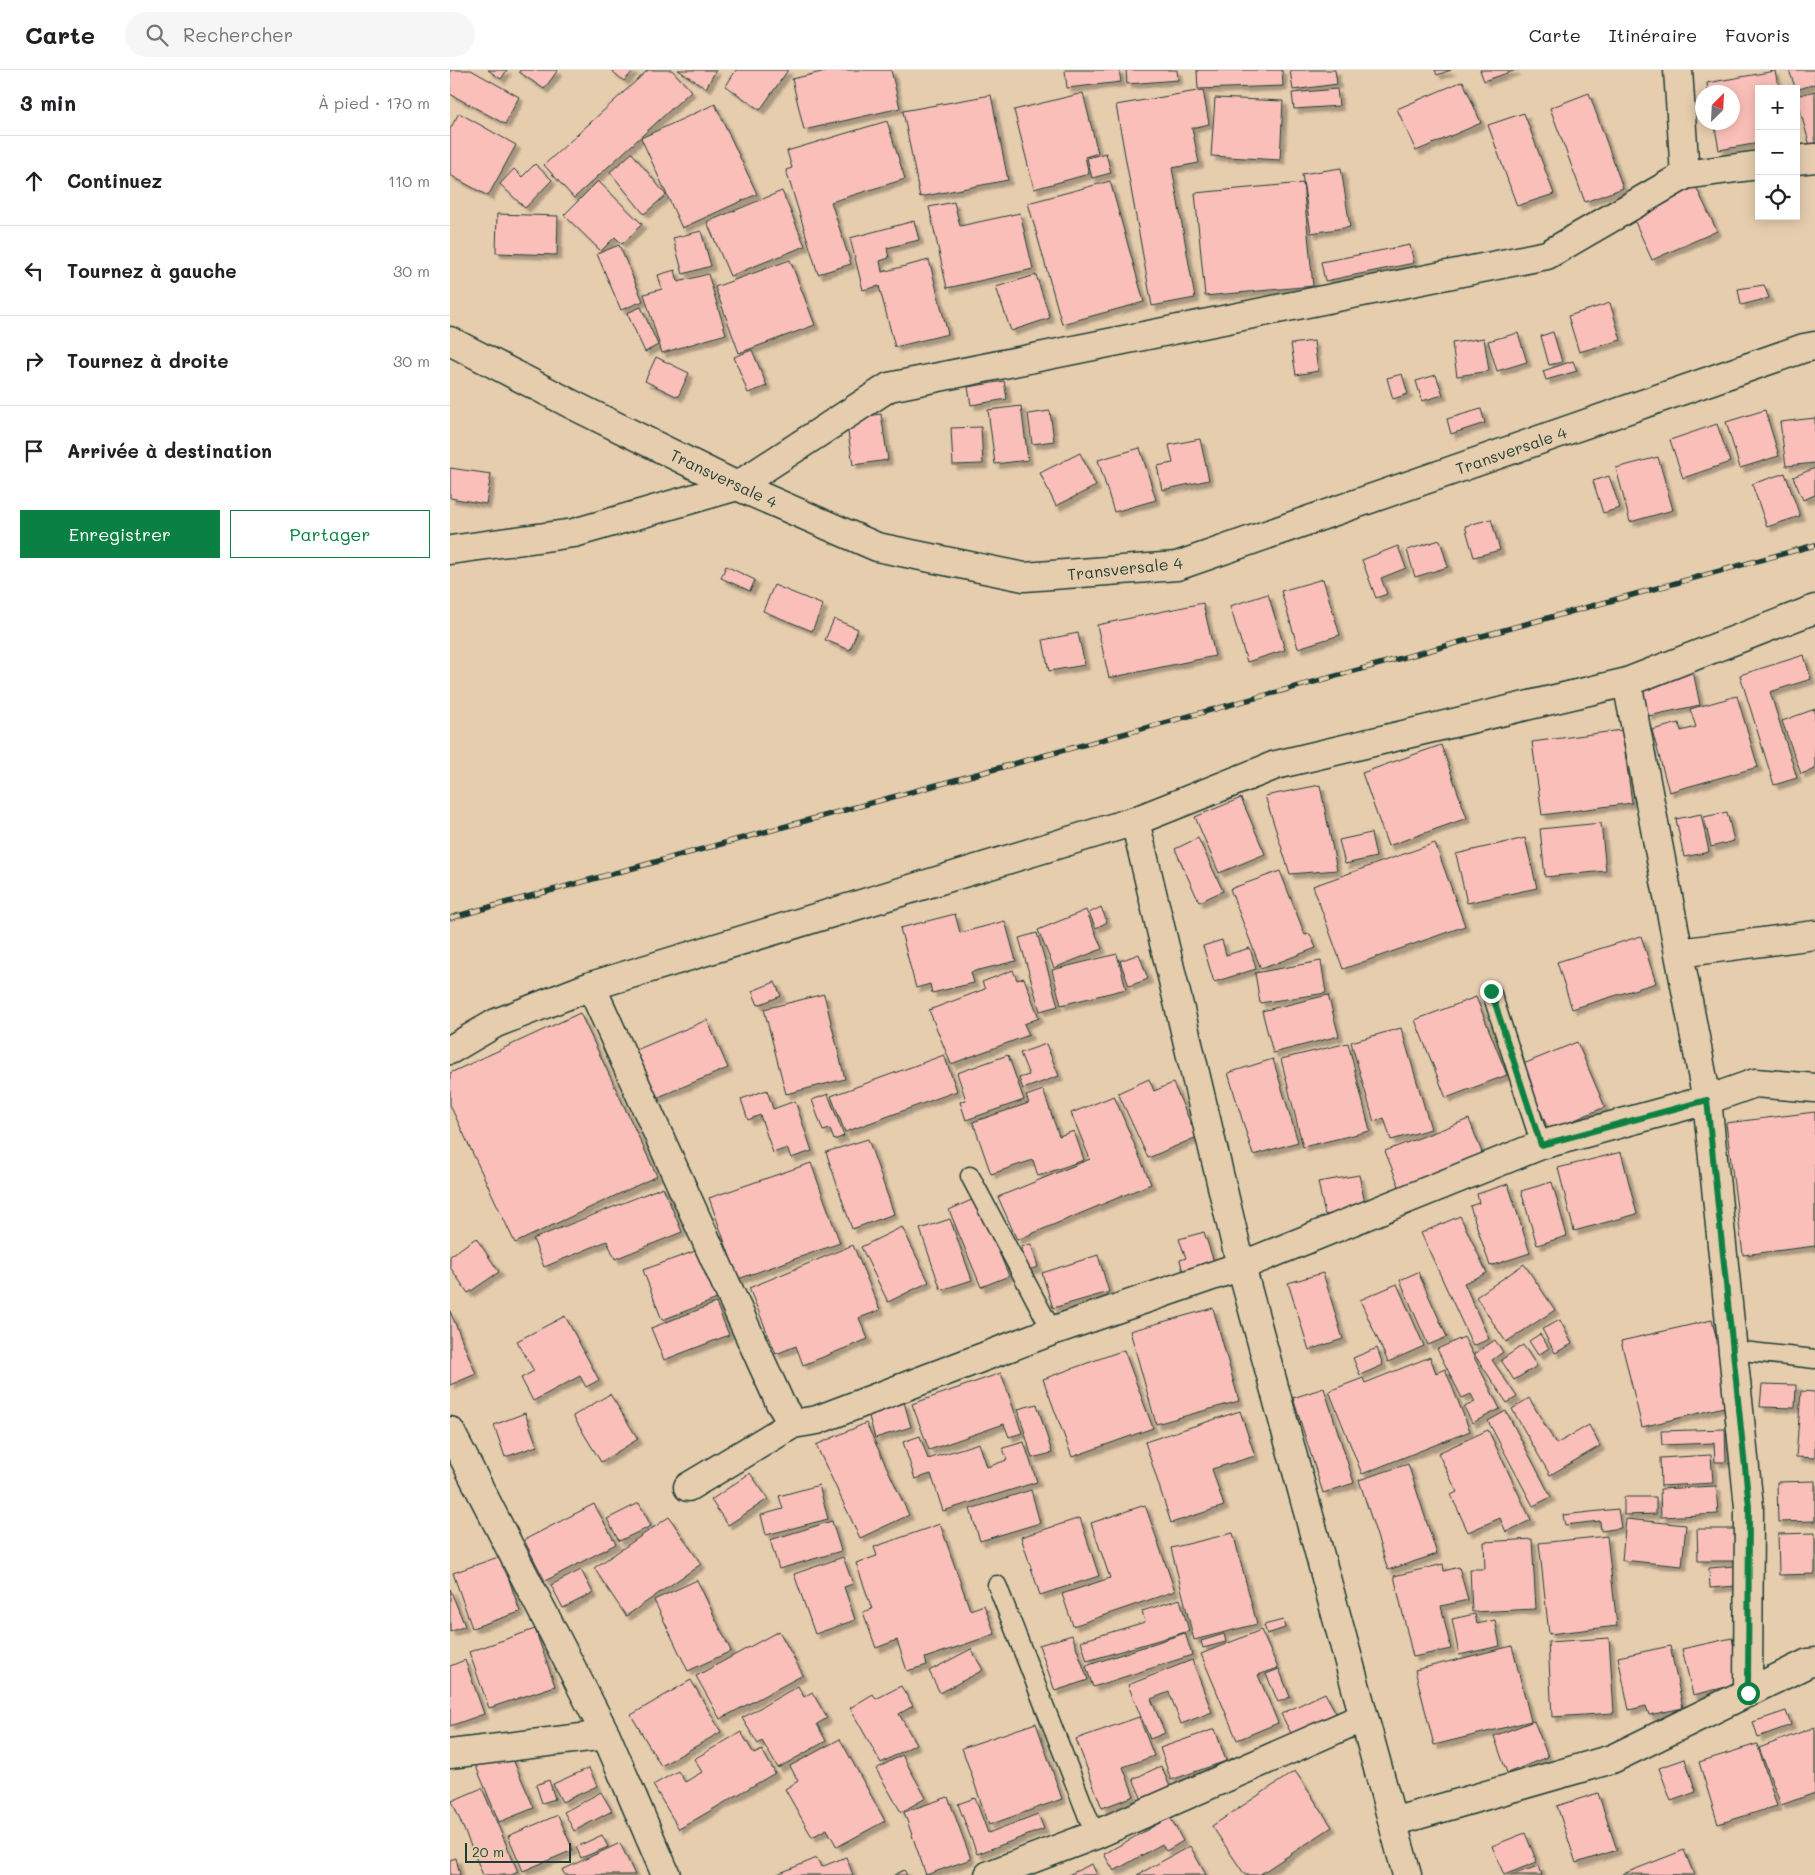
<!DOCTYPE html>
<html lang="fr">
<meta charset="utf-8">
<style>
body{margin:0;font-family:Mali,sans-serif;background:#f6f6f6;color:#202124}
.controls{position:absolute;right:15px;top:15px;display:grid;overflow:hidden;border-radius:0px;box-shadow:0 2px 12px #0003}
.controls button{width:45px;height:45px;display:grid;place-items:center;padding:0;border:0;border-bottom:1px solid #e0e0e0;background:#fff;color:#202124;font:25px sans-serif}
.compass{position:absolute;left:1245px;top:15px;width:45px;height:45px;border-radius:50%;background:#fff;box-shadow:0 2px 12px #0003;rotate:24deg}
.scale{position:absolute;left:15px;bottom:12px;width:106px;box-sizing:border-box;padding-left:5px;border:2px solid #1f3d34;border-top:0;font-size:14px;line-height:18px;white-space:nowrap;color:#1f3d34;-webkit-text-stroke:4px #e6cdae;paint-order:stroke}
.stop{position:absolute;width:15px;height:15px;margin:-11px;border:4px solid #0b8043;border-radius:50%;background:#fff}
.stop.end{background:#0b8043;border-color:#fff;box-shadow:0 1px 5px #0008}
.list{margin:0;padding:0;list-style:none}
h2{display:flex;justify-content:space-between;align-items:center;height:65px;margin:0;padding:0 20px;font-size:21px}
h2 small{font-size:16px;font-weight:400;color:#757577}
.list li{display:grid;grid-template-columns:32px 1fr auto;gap:15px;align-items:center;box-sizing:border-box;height:90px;padding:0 20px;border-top:1px solid #e0e0e0}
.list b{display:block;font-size:19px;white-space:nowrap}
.list em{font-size:16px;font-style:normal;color:#757577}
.actions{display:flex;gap:10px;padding:15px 20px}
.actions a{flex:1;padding:11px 0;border:1px solid #0b8043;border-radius:0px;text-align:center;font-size:18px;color:#0b8043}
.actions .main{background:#0b8043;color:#fff}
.icon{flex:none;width:28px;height:28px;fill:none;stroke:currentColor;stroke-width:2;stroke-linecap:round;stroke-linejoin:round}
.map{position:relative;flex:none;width:1365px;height:1805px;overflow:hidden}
header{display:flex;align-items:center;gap:30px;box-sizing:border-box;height:70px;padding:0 25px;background:#fff;border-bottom:1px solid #e0e0e0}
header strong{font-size:24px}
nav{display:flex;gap:28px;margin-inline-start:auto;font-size:18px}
.search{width:350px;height:45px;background:#f6f6f6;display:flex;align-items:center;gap:12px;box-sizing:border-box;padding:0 18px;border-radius:28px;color:#757577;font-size:19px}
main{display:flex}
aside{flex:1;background:#fff}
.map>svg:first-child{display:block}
</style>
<header>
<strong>Carte</strong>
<div class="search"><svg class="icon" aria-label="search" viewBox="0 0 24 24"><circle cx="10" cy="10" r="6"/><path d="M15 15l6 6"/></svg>Rechercher</div>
<nav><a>Carte</a><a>Itinéraire</a><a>Favoris</a></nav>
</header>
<main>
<aside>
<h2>3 min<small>À pied · 170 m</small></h2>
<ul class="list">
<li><svg class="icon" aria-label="ahead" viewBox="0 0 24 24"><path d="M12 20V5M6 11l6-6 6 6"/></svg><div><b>Continuez</b></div><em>110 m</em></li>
<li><svg class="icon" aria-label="left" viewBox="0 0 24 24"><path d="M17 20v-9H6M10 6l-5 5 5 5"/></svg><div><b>Tournez à gauche</b></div><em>30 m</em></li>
<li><svg class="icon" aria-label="right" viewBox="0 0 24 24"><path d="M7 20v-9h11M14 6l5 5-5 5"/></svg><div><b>Tournez à droite</b></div><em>30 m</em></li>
<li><svg class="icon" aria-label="arrive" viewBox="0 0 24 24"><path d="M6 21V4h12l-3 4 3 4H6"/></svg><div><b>Arrivée à destination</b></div></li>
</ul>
<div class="actions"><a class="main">Enregistrer</a><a>Partager</a></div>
</aside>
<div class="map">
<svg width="1365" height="1805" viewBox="0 0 1365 1805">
<defs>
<filter id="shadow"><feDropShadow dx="4.5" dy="4.5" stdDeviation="1" flood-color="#0004"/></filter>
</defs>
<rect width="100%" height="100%" fill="#e6cdae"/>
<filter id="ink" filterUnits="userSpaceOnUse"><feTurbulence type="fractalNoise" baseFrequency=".02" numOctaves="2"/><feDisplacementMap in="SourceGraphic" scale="10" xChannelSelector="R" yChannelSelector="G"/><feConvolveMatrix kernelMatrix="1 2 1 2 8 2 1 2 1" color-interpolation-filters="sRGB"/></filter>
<g filter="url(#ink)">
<path fill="#fbbfb9" stroke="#1f3d34" filter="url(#shadow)" d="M0 0H21L69 27 55 54 0 24Z
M38 0H57L51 9Z
M70 0H108L94 19 69 2Z
M161 0H184L174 11Z
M198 0H222L241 21 124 128 94 95Z
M228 0H266L256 18Z
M286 0H338L310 40 276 16Z
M380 0H441L450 38 354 60 342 9Z
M615 0H669L671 12 617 18Z
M676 0H727L728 10 677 14Z
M747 0H832L833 16 748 19Z
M840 0H885L887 14 843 20Z
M985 0H1001L987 5Z
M1030 0H1066L1034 11Z
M1339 0H1365V14L1346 20Z
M1325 1 1329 19H1309V73L1269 80 1264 52H1282V22H1258L1257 13Z
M1013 11 1031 53 966 81 947 39Z
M887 19 889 36 844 39 842 23Z
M753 20 759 54 742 58 749 93 722 98 745 228 702 236 666 35Z
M1365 21V75L1360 76 1346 26Z
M633 23 648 83 635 87 639 104 584 119 564 40Z
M1139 23 1173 118 1135 132 1100 38Z
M541 25 558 110 470 127 453 41Z
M765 28 833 31 830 90 761 86Z
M265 34 307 124 232 158 191 68Z
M9 43 66 75 38 126 0 105V59Z
M1074 43 1104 124 1067 136 1038 55Z
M437 51 455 109 381 132 401 194 368 204 336 100 342 98 337 81Z
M182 83 216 125 194 144 160 102Z
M656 83 661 103 642 108 637 88Z
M85 94 102 110 75 138 50 114 64 99 72 107Z
M891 98 900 157 861 163 852 104Z
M148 111 192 154 172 174 165 167 151 181 114 145Z
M660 111 694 232 612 254 578 133Z
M853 113 863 216 755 226 745 123Z
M1246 117 1267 161 1202 190 1182 145Z
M332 121 355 176 280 206 257 152Z
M504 132 510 156 570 143 583 199 497 218 479 137Z
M47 144 108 146 107 185 46 183Z
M464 151 469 170 437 178 439 188 430 191 432 202 479 190 498 264 445 277 429 216 413 220 400 168Z
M251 161 261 196 233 204 223 168Z
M169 175 193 231 171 240 147 184Z
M960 175 964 193 875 211 871 192Z
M340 190 365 255 289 283 265 217Z
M225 200 228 212 258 204 276 264 212 283 194 224 212 219 208 205Z
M586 205 600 248 561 261 546 217Z
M1314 215 1319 228 1291 235 1288 219Z
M1160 233 1171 270 1129 282 1118 246Z
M191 237 208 275 195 282 177 243Z
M1103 262 1112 292 1099 295 1091 266Z
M1068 263 1077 292 1047 301 1038 271Z
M1034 268 1039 301 1007 306 1002 273Z
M864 271 868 301 846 305 841 274Z
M302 280 317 316 298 323 284 287Z
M206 287 239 303 228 327 195 311Z
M1123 291 1127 301 1096 310 1093 301Z
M952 304 958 324 943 329 937 308Z
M986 305 993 325 972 331 966 311Z
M554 311 557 329 521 335 518 317Z
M571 336 578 390 545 394 538 340Z
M1031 339 1035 353 1001 364 997 349Z
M1315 340 1329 386 1290 398 1276 352Z
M600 341 604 371 582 374 578 344Z
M431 344 438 390 403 395 396 349Z
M1365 348V393L1336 396 1330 352Z
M1267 354 1280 392 1233 408 1220 370Z
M531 357 533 394 503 395 501 358Z
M750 369 759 410 712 420 707 396 723 393 719 375Z
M690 378 706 430 664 442 648 390Z
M630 383 646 416 606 436 590 403Z
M1208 387 1223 440 1180 452 1166 398Z
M0 398 41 404 36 434 0 428Z
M1365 398V425L1353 430 1343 407Z
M1335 403 1350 446 1317 457 1302 414Z
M1159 406 1170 438 1153 443 1143 411Z
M1041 449 1050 480 1024 487 1015 456Z
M990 470 998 497 965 507 957 480Z
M948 476 956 498 931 508 937 524 926 528 912 490Z
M276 496 305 510 300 521 271 508Z
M873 509 890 565 848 578 831 521Z
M324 515 373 535 362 561 313 541Z
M818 524 835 580 797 592 780 536Z
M753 533 765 586 659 608 647 555Z
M384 549 408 559 400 580 375 570Z
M628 563 635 595 599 601 593 570Z
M1354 585 1361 609 1320 622 1347 708 1324 715 1290 605Z
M1243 601 1250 635 1198 646 1191 613Z
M1287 626 1308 697 1219 722 1202 660 1229 653 1231 661 1246 657 1240 639Z
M1365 639V699L1351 704 1332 651Z
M1172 660 1182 733 1092 745 1082 672Z
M991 675 1017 748 938 776 912 703Z
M870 715 887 800 840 804 815 726Z
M791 728 815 784 769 803 745 747Z
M1277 742 1284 771 1261 777 1254 747Z
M1251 744 1259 782 1234 787 1226 749Z
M1151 753 1156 801 1095 807 1090 759Z
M921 763 926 787 895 794 889 770Z
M748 768 773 821 749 832 725 779Z
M1075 768 1087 818 1017 833 1006 784Z
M985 773 1015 856 893 899 863 816Z
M830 801 855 865 860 864 866 878 811 899 780 819Z
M651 837 657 852 646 858 639 843Z
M636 840 652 879 604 898 588 860Z
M505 844 510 863 555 851 566 891 521 902 524 913 482 923 480 914 466 918 450 858Z
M587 863 608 936 590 941 569 868Z
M1191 866 1206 913 1122 939 1107 892Z
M772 870 776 885 800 878 806 899 764 912 753 876Z
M667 884 676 919 611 935 602 900Z
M689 884 698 909 679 916 670 891Z
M871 891 876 923 810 933 805 903Z
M563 900 567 910 574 908 589 948 574 954 579 965 501 994 479 940 535 919 532 912Z
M325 912 331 926 308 935 302 921Z
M374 924 395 1009 336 1024 314 939Z
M878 925 889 966 823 983 812 941Z
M1026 927 1057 1005 996 1028 965 950Z
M130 943 207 1106 65 1173 0 1035V1003Z
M257 950 278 998 206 1028 186 980Z
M951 958 981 1059 941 1070 934 1048 924 1052 901 972Z
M1127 972 1155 1037 1099 1061 1071 995Z
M898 973 920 1061 853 1077 831 989Z
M596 974 609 1006 573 1019 569 1008 579 1005 570 983Z
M494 985 507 1021 395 1062 381 1026Z
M558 985 574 1030 516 1050 510 1032 516 1030 507 1003Z
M823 989 848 1072 803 1085 778 1003Z
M699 1009 704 1021 723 1013 747 1067 698 1088 668 1023Z
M317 1020 323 1039 345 1031 362 1081 341 1088 337 1078 323 1083 310 1045 298 1050 291 1029Z
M593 1020 609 1066 624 1061 634 1090 588 1106 583 1090 541 1104 523 1052 579 1033 576 1026Z
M378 1024 394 1066 384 1070 380 1059 373 1061 362 1030Z
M664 1026 701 1114 567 1170 548 1127 640 1089 621 1043Z
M1365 1042V1176L1293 1185 1276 1053Z
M1019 1049 1036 1093 953 1126 935 1081Z
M418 1069 444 1144 402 1159 376 1082Z
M1171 1082 1187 1144 1124 1161 1108 1098Z
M361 1093 390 1173 288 1209 259 1128Z
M909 1105 916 1138 875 1145 868 1112Z
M1102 1112 1117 1166 1087 1175 1071 1121Z
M1058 1114 1080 1183 1040 1196 1020 1136 1029 1133 1027 1124Z
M213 1117 232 1162 165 1189 157 1171 94 1197 83 1169Z
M526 1128 559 1206 531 1217 499 1140Z
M1010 1146 1037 1203 1014 1213 1039 1269 1023 1276 971 1163Z
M500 1149 522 1210 491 1220 470 1159Z
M452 1157 479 1212 438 1232 411 1177Z
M754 1162 764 1192 733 1202 730 1190 736 1188 729 1169Z
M26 1168 49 1202 18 1223 0 1197V1186Z
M581 1174 588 1197 578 1200 571 1177Z
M403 1175 430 1240 409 1248 418 1269 353 1295 346 1276 326 1284 299 1218Z
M248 1180 267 1229 212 1250 193 1200Z
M648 1185 659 1222 603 1238 592 1203Z
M1074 1194 1105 1240 1056 1272 1026 1227Z
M968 1202 997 1267 978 1275 950 1210Z
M873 1203 893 1269 859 1280 838 1213Z
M947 1214 974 1276 938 1292 910 1230Z
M266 1233 279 1265 214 1290 201 1258Z
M763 1238 789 1331 706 1354 680 1261Z
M0 1241 26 1304 0 1315Z
M115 1246 149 1310 136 1317 130 1306 83 1331 71 1308 84 1301 67 1271Z
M1110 1250 1122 1274 1105 1283 1092 1259Z
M1262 1250 1282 1335 1192 1357 1171 1271Z
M1090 1264 1099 1278 1088 1285 1079 1271Z
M1014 1267 1050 1339 1022 1353 1014 1337 1025 1332 1021 1324 1012 1328 987 1279Z
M1045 1270 1053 1282 1042 1290 1067 1327 1057 1333 1024 1284Z
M1073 1275 1087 1296 1064 1310 1051 1290Z
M927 1278 933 1295 910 1305 903 1288Z
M674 1280 703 1358 622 1387 593 1309Z
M980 1287 986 1303 995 1299 1020 1361 912 1404 879 1321 913 1308 915 1313Z
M551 1303 572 1363 559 1367 554 1354 479 1380 462 1334Z
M1312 1314 1346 1315 1345 1338 1310 1337Z
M874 1318 904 1413 873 1423 843 1328Z
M1351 1321 1365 1322V1388L1346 1387Z
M160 1324 188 1369 151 1392 123 1346Z
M1079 1328 1106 1374 1139 1355 1150 1376 1100 1405 1062 1339Z
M454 1332 461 1357 425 1368 418 1343Z
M587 1334 602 1383 582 1388 568 1339Z
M790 1341 805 1386 762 1399 774 1436 721 1453 695 1372Z
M1056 1341 1101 1427 1083 1436 1038 1351Z
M75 1343 87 1376 55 1387 44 1355Z
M416 1353 459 1445 410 1468 366 1375Z
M1275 1359 1276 1392H1265L1264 1373 1212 1375 1211 1361Z
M1038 1360 1081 1450 1056 1462 1050 1448 1018 1462 1001 1425 1007 1422 988 1383Z
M470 1366 478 1389 529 1373 537 1397 557 1390 553 1378 574 1372 587 1412 493 1441 481 1404 465 1409 453 1372Z
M1261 1385 1263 1413 1211 1416 1210 1388Z
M958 1394 987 1484 938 1500 909 1410Z
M300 1403 318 1429 278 1455 261 1430Z
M1365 1411V1451L1328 1452 1327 1412Z
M369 1415 378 1449 316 1465 311 1445 333 1439 329 1426Z
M1266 1416 1268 1444 1211 1447 1210 1419Z
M581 1420 590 1453 530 1471 520 1439Z
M1174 1427H1206V1444L1174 1445Z
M189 1433 201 1456 169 1471 157 1449Z
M144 1434 166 1474 95 1511 74 1470Z
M695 1435 725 1521 623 1556 612 1524 660 1508 641 1453Z
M1168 1439 1171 1458 1151 1461 1150 1451 1115 1455 1113 1445Z
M219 1447 251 1494 176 1546 144 1498Z
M630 1448 649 1506 590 1525 571 1467Z
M1176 1449 1236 1455 1232 1496 1172 1490Z
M382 1451 391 1481 329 1499 320 1470Z
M490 1454 520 1540 534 1535 545 1564 475 1588 477 1595 457 1601 447 1570 426 1578 413 1542 422 1539 406 1493 427 1486 424 1477Z
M1247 1459H1293V1491H1248Z
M783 1463 807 1554 744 1570 721 1478Z
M1365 1463V1504L1329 1505 1328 1464Z
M1157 1466 1167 1556 1099 1564 1089 1473Z
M1082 1469 1086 1539 1022 1542 1020 1499H1035L1034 1472Z
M51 1486 70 1542 22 1558 3 1503Z
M393 1487 403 1514 394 1517 405 1550 365 1564 344 1504Z
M993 1494 994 1501 1009 1497 1018 1530 991 1536 1001 1579 963 1587 944 1506Z
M1285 1496 1286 1516 1260 1518 1259 1498Z
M131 1500 143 1523 113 1538 101 1515Z
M247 1510 281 1581 238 1601 204 1530Z
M0 1519 15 1556 0 1562Z
M730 1529 739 1561 637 1591 631 1571 695 1552 692 1541Z
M1025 1544 1027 1554 1045 1550 1050 1576 1009 1585 1002 1549Z
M833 1550 835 1558 817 1564 814 1555Z
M85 1559 105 1616 39 1638 19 1582Z
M811 1560 828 1598 808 1605 828 1653 787 1670 751 1584Z
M329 1561 353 1605 270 1649 246 1606Z
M735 1563 742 1585 643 1617 636 1596Z
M774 1564 776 1572 753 1578 751 1571Z
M622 1565 638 1610 605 1621 589 1575Z
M1159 1568 1164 1643 1102 1647 1098 1572Z
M1282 1568 1293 1613 1243 1625 1232 1579Z
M1062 1576 1081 1651 984 1675 965 1600Z
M1220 1576 1233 1638 1199 1645 1196 1636 1179 1640 1168 1587Z
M521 1579 533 1600 490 1623 479 1601Z
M15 1590 34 1644 0 1656V1596Z
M742 1590 762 1642 731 1654 719 1622 701 1629 715 1663 700 1669 678 1615Z
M829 1599 840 1627 828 1632 816 1604Z
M241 1610 271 1662 211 1696 181 1645Z
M348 1616 354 1627 362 1622 377 1648 367 1654 376 1671 328 1698 312 1671 308 1674 292 1648Z
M451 1616 463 1636 449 1644 466 1674 431 1693 400 1638 423 1624 426 1629Z
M875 1623 887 1645 843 1667 831 1644Z
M1336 1641 1341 1655 1308 1667 1303 1652Z
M689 1647 704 1686 673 1697 684 1726 652 1738 626 1669Z
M1084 1651 1098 1687 1057 1703 1044 1666Z
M586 1653 612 1729 539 1755 512 1678Z
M1365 1657V1723L1331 1735 1309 1678Z
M765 1659 776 1691 721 1710 710 1678Z
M291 1662 304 1684 312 1680 325 1703 229 1759 203 1715 228 1701 235 1712 252 1702 244 1689Z
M390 1669 435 1751 387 1777 377 1759 362 1767 335 1719 348 1711 340 1696Z
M1307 1674 1327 1736 1268 1754 1249 1692Z
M58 1678 84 1738 49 1752 23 1689Z
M452 1685 476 1728 451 1742 426 1699Z
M1235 1689 1246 1722 1221 1731 1209 1698Z
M711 1696 721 1719 693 1732 683 1709Z
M139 1698 147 1716 112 1732 103 1714Z
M845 1701 882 1757 809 1805H795L762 1756Z
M99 1710 105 1729 92 1733 86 1715Z
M32 1718 68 1802 61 1805H33L2 1731Z
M151 1722 162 1741 124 1761 114 1742Z
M1148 1723 1167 1780 1126 1793 1107 1736Z
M498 1727 521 1789 476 1805 454 1742Z
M525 1728 538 1763 588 1744 594 1759 527 1784 508 1734Z
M108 1745 123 1780 73 1801 58 1766Z
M720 1747 733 1771 716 1781 712 1774 664 1801 654 1784Z
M1075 1763 1087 1792 1054 1805 1042 1776Z
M152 1765 158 1777 131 1788 126 1777Z
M170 1773 185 1805H115L112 1800Z
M740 1776 756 1805H687Z
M1234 1780 1244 1805 1173 1804Z
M396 1787 403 1805H325L367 1788 371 1797Z
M6 1788 10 1805H0V1790Z
M642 1794 647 1805H618Z
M1089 1796 1092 1805H1061Z
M454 1800 457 1805H444Z"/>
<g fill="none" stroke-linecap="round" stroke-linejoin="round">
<defs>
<path id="lane" d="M1041 921 1091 1075
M520 1106 602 1261
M1283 1280 1365 1289
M547 1515 645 1765"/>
<path id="street" d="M1228 0 1235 105
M1346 90 1365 88
M0 480 124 463 287 416 439 317 1097 185 1235 105 1309 95
M1177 612 1257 1030 1299 1437 1298 1623
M685 751 791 1196 957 1805
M1229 883 1365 865
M141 916 330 1333 343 1354 367 1350 602 1261 791 1196 1091 1075 1257 1030 1305 1013 1365 1018
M0 980 46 953 141 916 685 751 826 695 1177 612 1365 539
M0 1361 156 1665 216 1805
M238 1417 343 1354
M0 1684 156 1665
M943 1752 1162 1689 1358 1593 1365 1592
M539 1805 645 1765 914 1647"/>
<path id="secondary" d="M0 271 125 336 287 416 427 477 574 507 727 496 1354 278 1365 276"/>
</defs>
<use href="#lane" stroke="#1f3d34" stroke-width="21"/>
<use href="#street" stroke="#1f3d34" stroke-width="31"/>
<use href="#secondary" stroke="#1f3d34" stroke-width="31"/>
<use href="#lane" stroke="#e6cdae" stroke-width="18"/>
<use href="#street" stroke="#e6cdae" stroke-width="28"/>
<use href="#secondary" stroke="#e6cdae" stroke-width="28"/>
<defs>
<path id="rail" d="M0 848 1365 475"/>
</defs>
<use href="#rail" stroke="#1f3d34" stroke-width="5.5"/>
<use href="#rail" stroke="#e6cdae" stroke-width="4" stroke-dasharray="11" stroke-linecap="butt"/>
</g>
</g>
<g fill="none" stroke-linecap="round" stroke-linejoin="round" filter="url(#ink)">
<path stroke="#0b8043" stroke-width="6" d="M1041 921 1091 1075 1257 1030 1299 1436 1298 1623"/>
</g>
<g text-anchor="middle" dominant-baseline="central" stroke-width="4" stroke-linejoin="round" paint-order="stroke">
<g font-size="16" fill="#1f3d34" stroke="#e6cdae">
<text transform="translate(1061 380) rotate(-19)">Transversale 4</text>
<text transform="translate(274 408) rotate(25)">Transversale 4</text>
<text transform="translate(675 498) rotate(-6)">Transversale 4</text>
</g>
</g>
</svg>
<div class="controls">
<button>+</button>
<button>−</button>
<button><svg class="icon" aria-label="locate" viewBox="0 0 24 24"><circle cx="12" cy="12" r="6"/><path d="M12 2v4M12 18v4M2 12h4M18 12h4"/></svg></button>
</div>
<svg class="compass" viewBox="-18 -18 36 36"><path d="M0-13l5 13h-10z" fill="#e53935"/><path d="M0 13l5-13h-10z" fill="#757577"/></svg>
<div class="scale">20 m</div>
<div class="stop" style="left:1298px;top:1623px"></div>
<div class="stop end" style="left:1041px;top:921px"></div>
</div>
</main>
